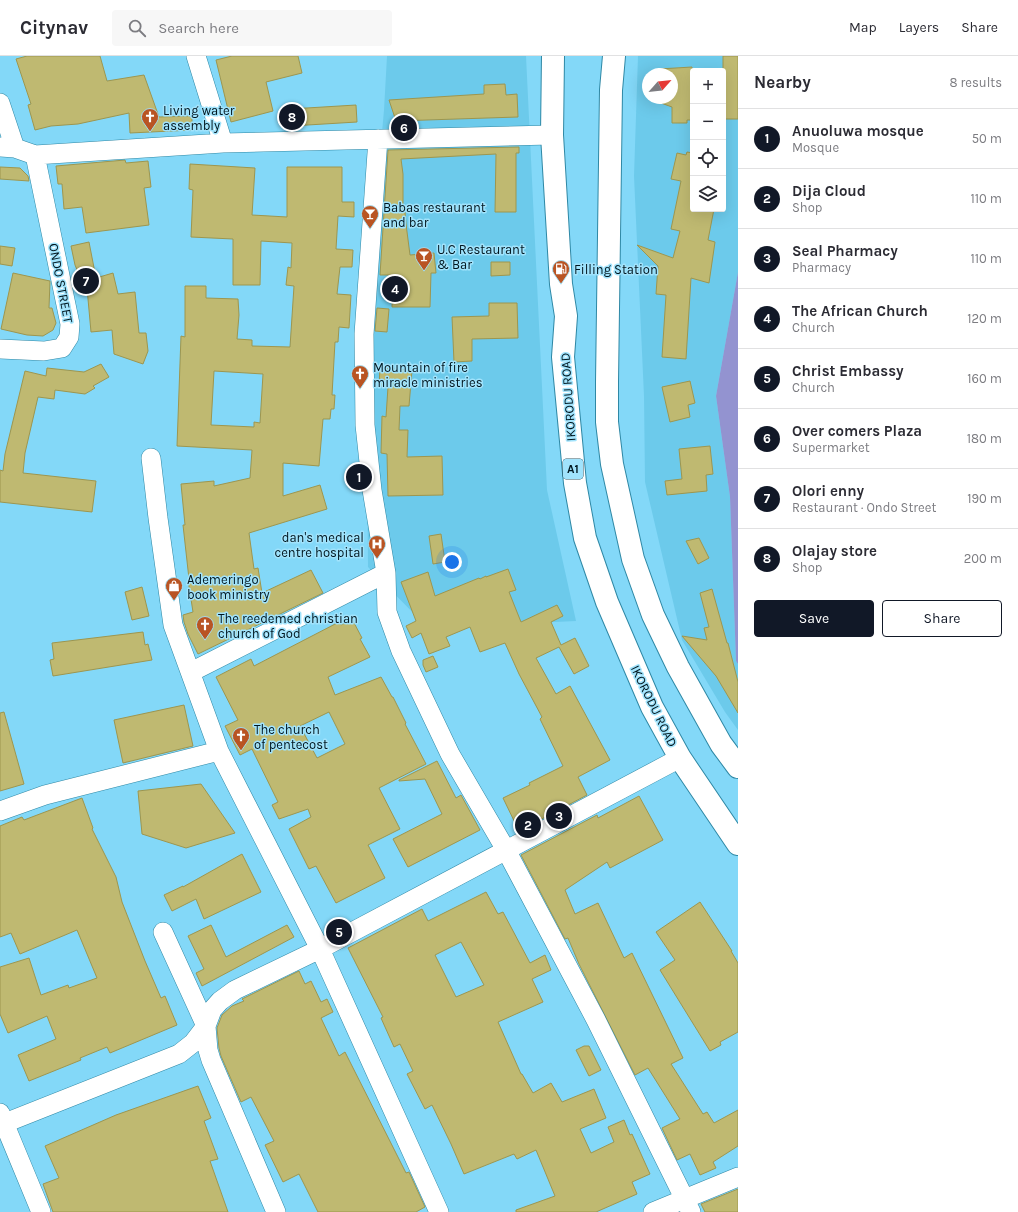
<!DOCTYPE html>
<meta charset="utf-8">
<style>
body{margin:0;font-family:Karla,sans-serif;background:#f7f7f7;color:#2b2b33}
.controls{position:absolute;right:12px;top:12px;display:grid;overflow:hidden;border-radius:4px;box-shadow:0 4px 16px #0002}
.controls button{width:36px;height:36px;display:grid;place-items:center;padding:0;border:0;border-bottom:1px solid #e1e1e2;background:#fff;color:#2b2b33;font:20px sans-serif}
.compass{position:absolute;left:642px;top:12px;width:36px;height:36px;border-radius:50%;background:#fff;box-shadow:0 4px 16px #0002;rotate:63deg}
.you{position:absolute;left:452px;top:506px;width:14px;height:14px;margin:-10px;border:3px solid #fff;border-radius:50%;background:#1a73e8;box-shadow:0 0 0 6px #1a73e833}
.badge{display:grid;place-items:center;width:26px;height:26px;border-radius:50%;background:#111827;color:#fff;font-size:13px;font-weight:700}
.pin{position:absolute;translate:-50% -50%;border:2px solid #fff;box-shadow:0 1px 4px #0006}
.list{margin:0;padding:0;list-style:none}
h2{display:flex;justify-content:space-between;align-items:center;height:52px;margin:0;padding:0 16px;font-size:17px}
h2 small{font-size:13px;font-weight:400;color:#7c7c81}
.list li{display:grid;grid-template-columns:26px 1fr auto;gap:12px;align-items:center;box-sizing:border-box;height:60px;padding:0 16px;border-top:1px solid #e1e1e2}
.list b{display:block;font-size:15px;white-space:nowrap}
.list p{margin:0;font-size:13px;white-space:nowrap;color:#7c7c81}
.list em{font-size:13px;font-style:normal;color:#7c7c81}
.actions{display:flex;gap:8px;padding:12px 16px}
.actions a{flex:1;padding:9px 0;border:1px solid #111827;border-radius:4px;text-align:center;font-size:14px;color:#111827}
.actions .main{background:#111827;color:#fff}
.icon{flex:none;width:22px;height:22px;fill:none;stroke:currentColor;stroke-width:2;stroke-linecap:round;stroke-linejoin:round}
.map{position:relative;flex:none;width:738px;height:1156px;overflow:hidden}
header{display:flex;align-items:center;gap:24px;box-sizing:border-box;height:56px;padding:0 20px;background:#fff;border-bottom:1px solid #e1e1e2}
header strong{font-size:19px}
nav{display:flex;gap:22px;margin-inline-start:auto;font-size:14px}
.search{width:280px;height:36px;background:#f7f7f7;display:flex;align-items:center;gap:10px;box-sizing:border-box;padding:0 14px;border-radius:4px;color:#7c7c81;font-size:15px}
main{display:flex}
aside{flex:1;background:#fff}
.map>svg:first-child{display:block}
</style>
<header>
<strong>Citynav</strong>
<div class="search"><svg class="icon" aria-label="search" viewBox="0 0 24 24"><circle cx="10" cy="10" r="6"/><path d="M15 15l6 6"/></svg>Search here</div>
<nav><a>Map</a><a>Layers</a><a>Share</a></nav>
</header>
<main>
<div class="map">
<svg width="738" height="1156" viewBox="0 0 738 1156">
<rect width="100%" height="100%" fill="#83d8f8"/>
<path fill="#6ccaeb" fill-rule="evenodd" d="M387 0H526L547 434 576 565 428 572 368 511 366 256 384 54Z
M638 0H738V216L716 340 730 441 736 605 738 608V674L725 656 682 584 645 426 644 340 634 120ZM693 15H723V153H693ZM648 18H672V42H648Z"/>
<path fill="#9393d0" d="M738 216V608L736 605 730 441 716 340Z"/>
<path fill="#bfb971" stroke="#9d964f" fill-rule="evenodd" d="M27 0H100L107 25 144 19 159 61 192 60V74L130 77 129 57 78 68 51 70 35 74 28 49 31 48 16 3Z
M232 0H298L302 17 266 26 273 55 231 66 216 4Z
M723 0H738V63H723Z
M692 11 693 64H687V67H672V51L661 47V42H672V18H659V13Z
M505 28 506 39 517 38 518 61 396 65 389 44 484 38V29Z
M356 49 357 66 291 70 290 53Z
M519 91V97H516V156H495L496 98 401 103 403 118V156H405L406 168 410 199 434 197 436 217H431L430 251H392L393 219H380L388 94Z
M687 96 693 97V153H714L708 184 715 186 709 227 691 222 686 303 662 301 666 239 656 238 658 210 637 189 673 202 680 175 671 173 681 125 671 123 677 97 686 99Z
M125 104 126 107 148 105 151 131 144 132 149 169 86 177 82 151 64 153 62 128H58L56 110Z
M190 108 255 112 252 159 287 161V111H342V146H354V161L338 160 336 193 353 194 352 211H340L337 238 351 239 349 272 339 271 338 286H335L332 339H335L334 353H331L330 363H323L319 410 283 407V440L320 429 327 453 249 477 254 513 258 512 262 537 311 514 323 537 198 598 188 578 184 566 183 559 193 556 188 524 189 523 183 469H185L181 428 214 425V430L250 422 252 394 177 390 181 280 185 281V230H206V242L238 243 239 259 237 283 252 284V290L290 291 294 230 286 229 288 211 291 212 292 187 261 185 260 229H233V183L191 181 193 134 189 133ZM214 315 263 318 260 367 254 366V371L211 369Z
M0 111 20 112 28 120 29 125 0 123Z
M89 186 96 222 113 217 118 238 135 236 139 277H146L148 295 143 308 114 298 112 274 91 276 87 232 85 233 75 209 71 190Z
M0 190 15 192 12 210 0 208Z
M491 206H510V219L491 220Z
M13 217 50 225 49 252H52L56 267 53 274 43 280 27 279 1 273Z
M489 247H517L518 282 472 283V305L454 306 452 261 489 260Z
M377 252 389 253 387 276 375 275Z
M101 308 109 321 93 330 95 332 85 338 55 334 54 343 38 341 25 397 23 417 96 425 92 456 0 446V414L3 415 5 398 25 315 46 320 47 312 84 316Z
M380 312 412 314 409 350H400L399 374H408L407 401 442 400 443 439 388 440 387 398 381 397 382 360 386 361 388 331 379 330Z
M690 325 695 347 688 349 690 361 670 366 662 331Z
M710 390 713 418 706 419 707 435 667 439 665 425 682 423 679 393Z
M441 478 445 506 433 508 429 480Z
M699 482 709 502 698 508 686 485Z
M508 513 516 534 509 536 521 566 557 549 563 560 551 566 561 589 575 582 589 610 574 618 559 591 536 602 556 638 570 630 610 704 578 721 587 739 519 775 503 742 530 729 529 727 563 710 540 663 542 661 519 618 505 587 480 596 470 571 446 581 450 590 429 598 421 577 412 582 406 570 416 565 401 526 428 516 435 540 479 522 480 523 486 520V521Z
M142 531 149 560 132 564 125 536Z
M712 533 727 587H728L738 626V657L716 620 682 580 707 584 704 572 709 571 700 537Z
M352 563 362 582 360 583 370 601 328 621 335 639 381 621 392 641H393L406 667 405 668 426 708 379 732 400 773 368 789 385 822 336 847 316 810 309 813 289 773 311 761 308 753 279 763 272 749 278 746 252 693 240 699 225 670 238 664 216 621 251 603 254 610 339 566 341 569ZM329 656 345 688 317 702 300 670Z
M143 576 145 589 148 588 152 604 53 620 50 604 54 603 52 587Z
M433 600 438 611 426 616 423 609V604Z
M184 649 193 690 123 707 114 664Z
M4 656 24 728 0 735V657Z
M437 705 456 742 461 739 480 774 408 811 393 783 442 758 425 723 399 725V724Z
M201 728 235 777 186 792 142 778 138 735Z
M639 740 663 784 610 812 607 806 565 834 575 858 598 847 624 902 632 897 683 1002 671 1008 703 1058 707 1056 714 1067 738 1054V1090L713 1106 716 1112 700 1119 690 1098 677 1104 662 1072 680 1063 648 1012 635 1019 579 908 568 882 565 883 521 799 597 759 598 762Z
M82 742 93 772 92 773 116 821 122 846 145 905 161 942 165 940 177 969 110 997 107 991 80 1002 81 1004 29 1025 18 999 56 983 47 960 8 977 0 958V911L29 902 41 939 68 929 69 932 97 922 77 874 20 898 11 877 0 881V770L22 761 24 764Z
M242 798 261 836 204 863 196 843 172 855 164 839 183 830V831Z
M486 836 498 858 503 856 530 907 545 899 551 914 532 923 543 946 498 966 521 1018H522L533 1037 551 1027 562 1046 594 1033 606 1062 580 1073 591 1097 614 1086 608 1071 624 1064 630 1079 632 1078 650 1118 632 1126 637 1138 596 1156H516V1154L555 1140 536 1094 517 1103 514 1098 464 1118 451 1088 432 1049 425 1053 407 1018 413 1015 400 988 394 991 381 962 383 961 348 892 422 853 428 865ZM461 886 484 929 456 941 435 899Z
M700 846 732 895H731L738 907V976L720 986 721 989 710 995 660 914 675 904 656 876Z
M211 869 226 901 287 869 294 881 202 930 196 917 204 913 188 880Z
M299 915 305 928 311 925 321 946 327 943 333 956 321 962 339 1000 345 996 406 1117 409 1116 425 1151 416 1156H318L299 1118 283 1126 265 1089 274 1085 251 1041 241 1046 221 1000 219 992 217 972 222 959 232 950 244 945 242 943Z
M584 990H589L601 1014 589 1020 576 994Z
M198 1030 211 1062 204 1065 218 1103 210 1105 228 1156H53L43 1128 59 1122 45 1090 116 1059Z
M738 1133V1156H705L701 1148Z"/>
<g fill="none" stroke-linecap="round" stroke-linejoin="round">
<defs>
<path id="minor" d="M196 0 223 87
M0 47 15 92
M378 83 364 278 365 369 372 434 386 517 387 556 401 595 450 698 506 794 596 964 691 1156
M0 91 15 92 35 99 223 87 552 79
M0 293 44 295 62 292 69 281 70 268 35 99
M151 402 158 462 173 569 219 695 320 893 439 1156
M191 616 386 517
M0 755 45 739 219 695
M163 876 206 970 208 994 211 1004 276 1156
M0 1057 41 1156
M0 1069 179 998 193 987 206 970 212 954 220 945 235 934 320 893 680 702
M653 1156 738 1121"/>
<path id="highway" d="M553 0 552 79 561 228 566 260 563 301 575 427 585 482 607 546 652 651 680 702 738 788
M614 0 611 34 607 326V366L612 408 633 503 653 559 678 611 721 688 738 711"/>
</defs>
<use href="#minor" stroke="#2f88a5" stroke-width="20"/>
<use href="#highway" stroke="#2f88a5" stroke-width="24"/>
<use href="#minor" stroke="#fff" stroke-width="19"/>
<use href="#highway" stroke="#fff" stroke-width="22"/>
</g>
<defs>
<symbol id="church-pin" viewBox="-11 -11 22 30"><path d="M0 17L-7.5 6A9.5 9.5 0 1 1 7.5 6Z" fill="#b95423" stroke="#a1e3fc"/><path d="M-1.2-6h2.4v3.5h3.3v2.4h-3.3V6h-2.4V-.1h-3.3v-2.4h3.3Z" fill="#fff"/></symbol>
<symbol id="bar-pin" viewBox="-11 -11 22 30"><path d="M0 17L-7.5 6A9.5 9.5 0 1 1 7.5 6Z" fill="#b95423" stroke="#a1e3fc"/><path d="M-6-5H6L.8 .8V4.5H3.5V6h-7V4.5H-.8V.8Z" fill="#fff"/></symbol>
<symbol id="fuel-pin" viewBox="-11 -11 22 30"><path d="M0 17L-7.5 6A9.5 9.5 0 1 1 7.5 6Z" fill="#b95423" stroke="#a1e3fc"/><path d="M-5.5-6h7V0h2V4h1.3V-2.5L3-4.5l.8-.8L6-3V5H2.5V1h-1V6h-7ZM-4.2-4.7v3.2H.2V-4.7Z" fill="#fff"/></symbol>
<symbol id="hospital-pin" viewBox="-11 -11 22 30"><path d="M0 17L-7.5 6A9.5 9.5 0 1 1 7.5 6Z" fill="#b95423" stroke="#a1e3fc"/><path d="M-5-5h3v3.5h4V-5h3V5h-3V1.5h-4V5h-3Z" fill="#fff"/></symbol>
<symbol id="shop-pin" viewBox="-11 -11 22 30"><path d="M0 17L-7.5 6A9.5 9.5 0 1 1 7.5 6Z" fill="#b95423" stroke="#a1e3fc"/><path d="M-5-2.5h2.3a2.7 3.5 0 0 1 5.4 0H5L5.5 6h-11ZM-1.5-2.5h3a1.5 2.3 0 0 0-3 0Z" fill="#fff"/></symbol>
</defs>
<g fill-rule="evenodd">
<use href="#church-pin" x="140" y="51" width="20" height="27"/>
<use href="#bar-pin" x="360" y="148" width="20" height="27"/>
<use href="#bar-pin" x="414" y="190" width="20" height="27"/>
<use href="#fuel-pin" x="551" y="203" width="20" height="27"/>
<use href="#church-pin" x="350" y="308" width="20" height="27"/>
<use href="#hospital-pin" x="367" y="478" width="20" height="27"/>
<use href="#shop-pin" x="164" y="520" width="20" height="27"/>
<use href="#church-pin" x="195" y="559" width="20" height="27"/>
<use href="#church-pin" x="231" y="670" width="20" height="27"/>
</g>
<g text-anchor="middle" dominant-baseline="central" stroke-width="3" stroke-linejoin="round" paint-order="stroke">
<rect fill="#a1e3fc" stroke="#305461" stroke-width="1" x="563" y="403" width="20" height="20" rx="3"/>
<g font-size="12" font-weight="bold" fill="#00161f">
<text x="573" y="413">A1</text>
</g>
<g font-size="13" fill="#00161f" stroke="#a1e3fc" text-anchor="start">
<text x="163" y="54">Living water<tspan x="163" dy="15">assembly</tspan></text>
<text x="383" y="151">Babas restaurant<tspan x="383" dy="15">and bar</tspan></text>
<text x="437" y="193">U.C Restaurant<tspan x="437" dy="15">&amp; Bar</tspan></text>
<text x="574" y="213">Filling Station</text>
<text x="373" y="311">Mountain of fire<tspan x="373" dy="15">miracle ministries</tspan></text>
<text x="364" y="481" text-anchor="end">dan's medical<tspan x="364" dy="15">centre hospital</tspan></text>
<text x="187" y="523">Ademeringo<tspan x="187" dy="15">book ministry</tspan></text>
<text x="218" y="562">The reedemed christian<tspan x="218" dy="15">church of God</tspan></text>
<text x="254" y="673">The church<tspan x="254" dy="15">of pentecost</tspan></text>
</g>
<g font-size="13" fill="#00161f" stroke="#a1e3fc">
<text transform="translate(61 227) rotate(79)">ONDO STREET</text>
<text transform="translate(568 341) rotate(-94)">IKORODU ROAD</text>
<text transform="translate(654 650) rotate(64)">IKORODU ROAD</text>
</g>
</g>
</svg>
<div class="controls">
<button>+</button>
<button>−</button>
<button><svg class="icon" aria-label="locate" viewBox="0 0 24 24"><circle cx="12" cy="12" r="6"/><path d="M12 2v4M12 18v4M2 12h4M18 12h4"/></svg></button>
<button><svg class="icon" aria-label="layers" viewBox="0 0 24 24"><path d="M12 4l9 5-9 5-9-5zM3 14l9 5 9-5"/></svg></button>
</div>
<svg class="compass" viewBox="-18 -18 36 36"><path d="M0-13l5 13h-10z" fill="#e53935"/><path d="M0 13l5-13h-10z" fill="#7c7c81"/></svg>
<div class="you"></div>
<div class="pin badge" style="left:359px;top:421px">1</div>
<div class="pin badge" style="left:528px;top:769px">2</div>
<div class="pin badge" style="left:559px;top:760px">3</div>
<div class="pin badge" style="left:395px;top:233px">4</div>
<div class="pin badge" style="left:339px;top:876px">5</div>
<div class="pin badge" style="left:404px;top:72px">6</div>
<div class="pin badge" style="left:86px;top:225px">7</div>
<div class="pin badge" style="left:292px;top:61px">8</div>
</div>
<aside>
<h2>Nearby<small>8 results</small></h2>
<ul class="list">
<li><span class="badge">1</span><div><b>Anuoluwa mosque</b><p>Mosque</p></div><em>50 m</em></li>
<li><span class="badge">2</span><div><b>Dija Cloud</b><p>Shop</p></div><em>110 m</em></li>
<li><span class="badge">3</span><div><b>Seal Pharmacy</b><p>Pharmacy</p></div><em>110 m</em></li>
<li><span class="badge">4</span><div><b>The African Church</b><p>Church</p></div><em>120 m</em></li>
<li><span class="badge">5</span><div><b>Christ Embassy</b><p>Church</p></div><em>160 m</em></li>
<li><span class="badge">6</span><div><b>Over comers Plaza</b><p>Supermarket</p></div><em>180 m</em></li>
<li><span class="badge">7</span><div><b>Olori enny</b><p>Restaurant · Ondo Street</p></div><em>190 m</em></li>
<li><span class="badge">8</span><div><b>Olajay store</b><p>Shop</p></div><em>200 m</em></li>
</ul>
<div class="actions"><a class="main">Save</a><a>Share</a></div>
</aside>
</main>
